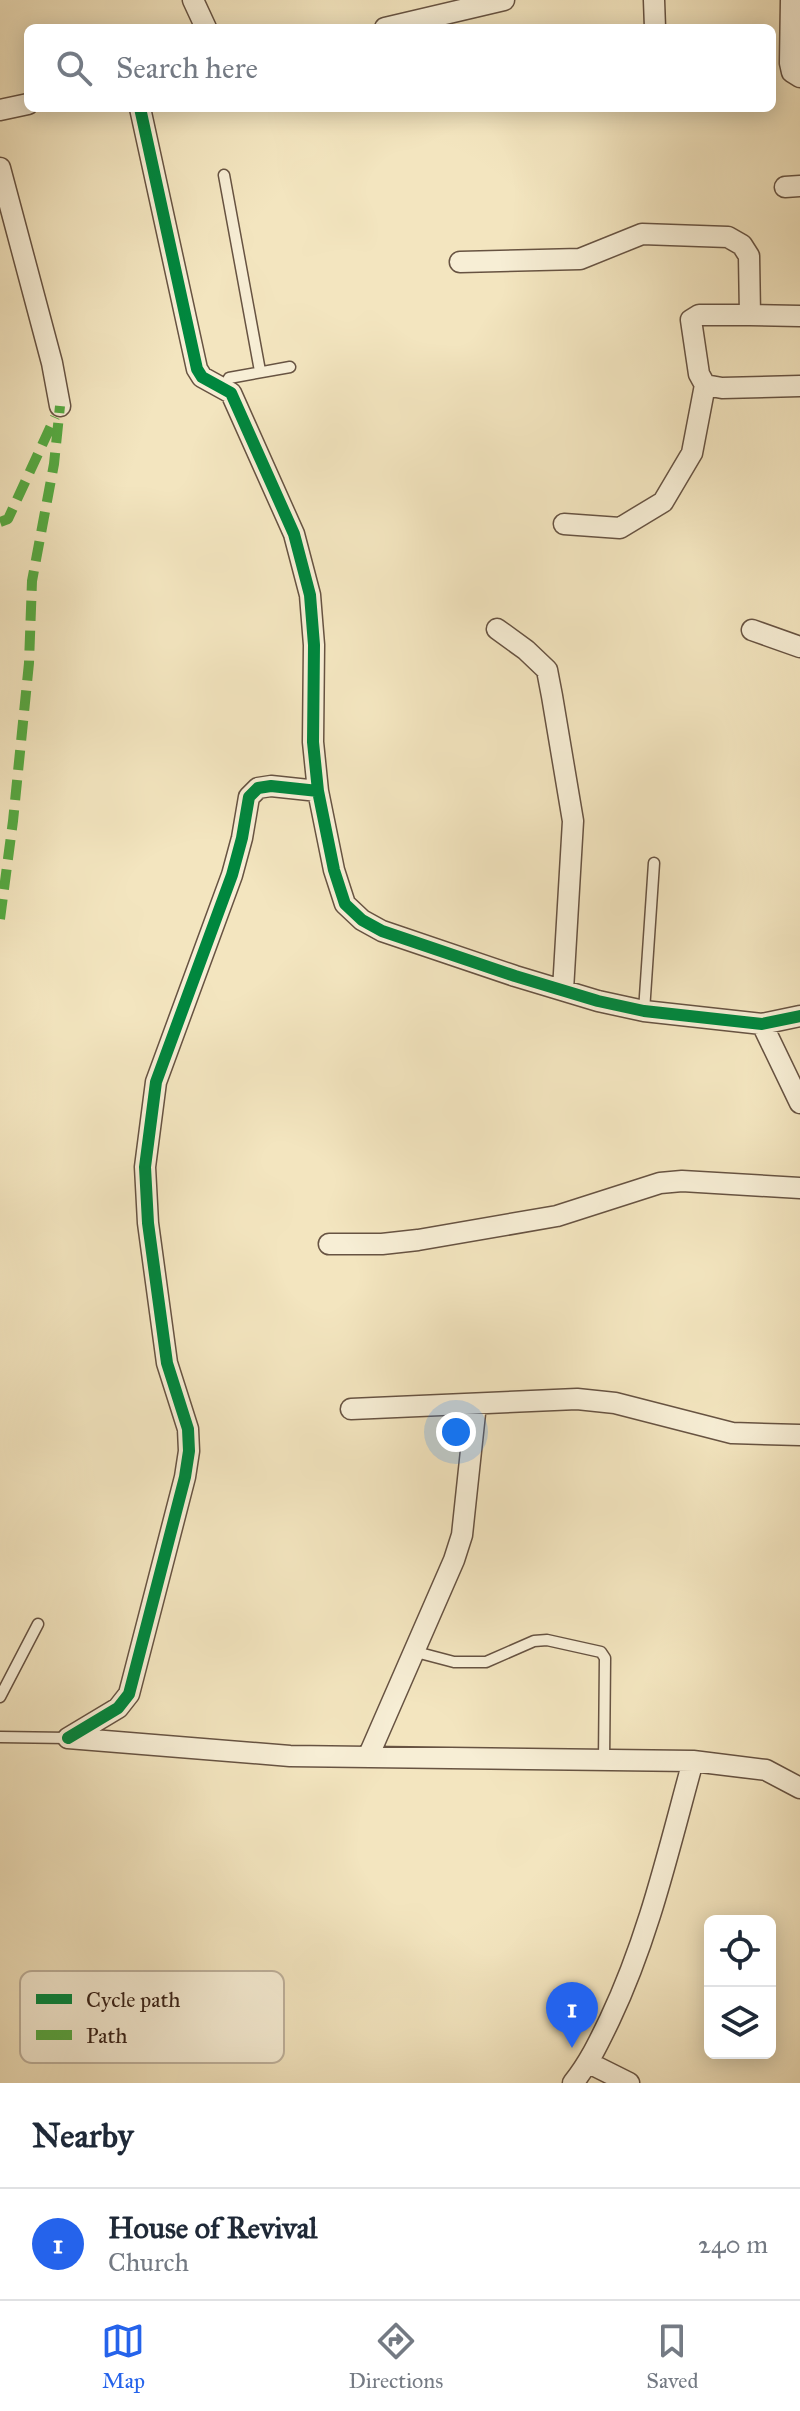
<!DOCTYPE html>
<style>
body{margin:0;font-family:"IM FELL Great Primer",serif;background:#f6f6f7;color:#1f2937}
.controls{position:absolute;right:24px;bottom:24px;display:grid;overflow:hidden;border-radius:12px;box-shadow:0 4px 20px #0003}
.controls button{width:72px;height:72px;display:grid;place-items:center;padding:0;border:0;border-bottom:2px solid #e0e1e3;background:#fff;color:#1f2937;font:40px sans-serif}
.you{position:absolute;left:456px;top:1432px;width:28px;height:28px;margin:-20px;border:6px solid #fff;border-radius:50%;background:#1a73e8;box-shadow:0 0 0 12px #1a73e833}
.badge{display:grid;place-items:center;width:52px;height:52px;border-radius:50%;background:#2563eb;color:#fff;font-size:26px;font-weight:700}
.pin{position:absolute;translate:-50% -66px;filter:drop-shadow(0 2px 4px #0008)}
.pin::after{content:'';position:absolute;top:42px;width:28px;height:24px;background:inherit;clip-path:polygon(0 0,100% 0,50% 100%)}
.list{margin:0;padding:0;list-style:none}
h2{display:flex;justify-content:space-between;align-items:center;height:104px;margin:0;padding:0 32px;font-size:34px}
h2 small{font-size:26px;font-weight:400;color:#747a83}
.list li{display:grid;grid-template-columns:52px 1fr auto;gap:24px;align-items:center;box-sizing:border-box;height:112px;padding:0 32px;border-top:2px solid #e0e1e3}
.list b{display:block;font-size:30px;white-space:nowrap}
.list p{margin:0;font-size:26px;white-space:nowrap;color:#747a83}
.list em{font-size:26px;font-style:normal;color:#747a83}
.icon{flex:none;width:44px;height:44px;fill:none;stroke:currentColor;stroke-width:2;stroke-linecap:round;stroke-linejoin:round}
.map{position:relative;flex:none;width:800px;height:2083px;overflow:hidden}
.search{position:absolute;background:#fff;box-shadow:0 4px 20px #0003;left:24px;right:24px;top:24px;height:88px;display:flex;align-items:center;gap:20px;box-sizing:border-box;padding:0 28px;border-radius:12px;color:#747a83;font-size:30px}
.sheet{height:216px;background:#fff}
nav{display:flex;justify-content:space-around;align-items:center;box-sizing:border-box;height:112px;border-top:2px solid #e0e1e3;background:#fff;font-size:22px;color:#747a83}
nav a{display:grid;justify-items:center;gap:4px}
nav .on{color:#2563eb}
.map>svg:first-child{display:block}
</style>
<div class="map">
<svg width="800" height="2083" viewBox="0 0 800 2083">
<rect width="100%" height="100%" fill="#f3e5bf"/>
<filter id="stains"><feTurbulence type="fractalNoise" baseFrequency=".0025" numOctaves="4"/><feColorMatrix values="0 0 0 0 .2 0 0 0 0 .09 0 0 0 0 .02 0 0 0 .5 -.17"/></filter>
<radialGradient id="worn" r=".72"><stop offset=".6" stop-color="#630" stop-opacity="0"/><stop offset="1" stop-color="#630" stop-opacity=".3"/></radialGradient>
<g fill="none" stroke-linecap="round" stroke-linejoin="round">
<defs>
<path id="service" d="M224 175 260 371
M225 387 229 378 290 367
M644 1011 654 863
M416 1652 454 1662H486L534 1641 547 1640 601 1652 605 1658 604 1761
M0 1697 38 1624
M0 1737 68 1738"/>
<path id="minor" d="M193 0 206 28
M654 0 655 28
M791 0 790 63 792 72 800 77
M385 28 504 0
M140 108 197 369 202 377 231 393 294 534 310 595 314 645 313 742 318 791 334 870 345 904 362 920 382 931 515 976 598 1001 644 1011 762 1024 800 1016
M0 110 28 104
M0 168 52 363 60 406
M785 187 800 186
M460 262 580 259 642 234 728 237 742 245 749 256 750 315 800 316
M705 385 722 388 800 386
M564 524 620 528 663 502 692 453 705 385 699 374 691 320 699 315H750
M497 629 526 650 547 670 552 696 573 821 563 990
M752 630 800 647
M762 1024 800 1103
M329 1244H382L418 1240 557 1216 660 1183 682 1181 800 1188
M351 1409 577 1399 615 1403 732 1433 800 1435
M68 1738 118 1708 129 1694 185 1477 189 1451 188 1429 167 1363 148 1223 145 1167 156 1082 232 875 242 838 249 797 258 788 271 786 318 791
M68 1738 290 1756 693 1761 766 1770 800 1788
M368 1757 454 1560 462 1535 476 1404
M589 2063 629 2083
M573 2083C589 2063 599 2042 610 2019 649 1937 669 1848 693 1761"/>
</defs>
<use href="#service" stroke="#675342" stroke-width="13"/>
<use href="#minor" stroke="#675342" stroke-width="23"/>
<use href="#service" stroke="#f7eed5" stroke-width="10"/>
<use href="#minor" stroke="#f7eed5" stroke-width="20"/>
<path stroke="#55aa42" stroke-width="10" stroke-dasharray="20 10" stroke-linecap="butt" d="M0 522 8 519 55 417
M0 919 13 821 29 663 32 581 54 464 60 406"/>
<defs>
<path id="cycleway" d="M140 108 197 369 202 377 231 393 294 534 310 595 314 645 313 742 318 791 334 870 345 904 362 920 382 931 515 976 598 1001 644 1011 762 1024 800 1016
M68 1738 118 1708 129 1694 185 1477 189 1451 188 1429 167 1363 148 1223 145 1167 156 1082 232 875 242 838 249 797 258 788 271 786 318 791"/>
</defs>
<use href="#cycleway" stroke="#f7eed5" stroke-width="17"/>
<use href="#cycleway" stroke="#00873e" stroke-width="12"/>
</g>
<rect x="20" y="1971" width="264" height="92" rx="12" fill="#f7eed5" stroke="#beb19c" stroke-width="2"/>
<rect x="36" y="1994" width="36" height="10" fill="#00873e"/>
<rect x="36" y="2030" width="36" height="10" fill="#55aa42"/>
<g font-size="22" fill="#382218">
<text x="86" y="2007">Cycle path</text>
<text x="86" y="2043">Path</text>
</g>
<rect width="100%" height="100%" filter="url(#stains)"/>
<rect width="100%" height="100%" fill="url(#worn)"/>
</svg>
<div class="controls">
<button><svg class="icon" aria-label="locate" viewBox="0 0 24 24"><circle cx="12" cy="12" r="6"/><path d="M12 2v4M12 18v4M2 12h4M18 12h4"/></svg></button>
<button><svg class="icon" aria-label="layers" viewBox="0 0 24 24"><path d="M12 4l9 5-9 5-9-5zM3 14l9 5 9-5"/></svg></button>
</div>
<div class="you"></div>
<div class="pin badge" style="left:572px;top:2048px">1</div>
<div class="search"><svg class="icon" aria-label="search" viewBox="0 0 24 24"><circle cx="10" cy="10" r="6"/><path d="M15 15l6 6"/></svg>Search here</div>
</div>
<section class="sheet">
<h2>Nearby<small></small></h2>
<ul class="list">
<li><span class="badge">1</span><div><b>House of Revival</b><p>Church</p></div><em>240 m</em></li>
</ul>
</section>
<nav>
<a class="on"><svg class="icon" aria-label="map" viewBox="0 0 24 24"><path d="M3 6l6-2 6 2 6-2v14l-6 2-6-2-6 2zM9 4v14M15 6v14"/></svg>Map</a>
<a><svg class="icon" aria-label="directions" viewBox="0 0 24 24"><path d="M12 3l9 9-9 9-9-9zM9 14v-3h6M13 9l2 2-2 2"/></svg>Directions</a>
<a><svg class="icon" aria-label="saved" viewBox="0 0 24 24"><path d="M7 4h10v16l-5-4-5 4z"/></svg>Saved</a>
</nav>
